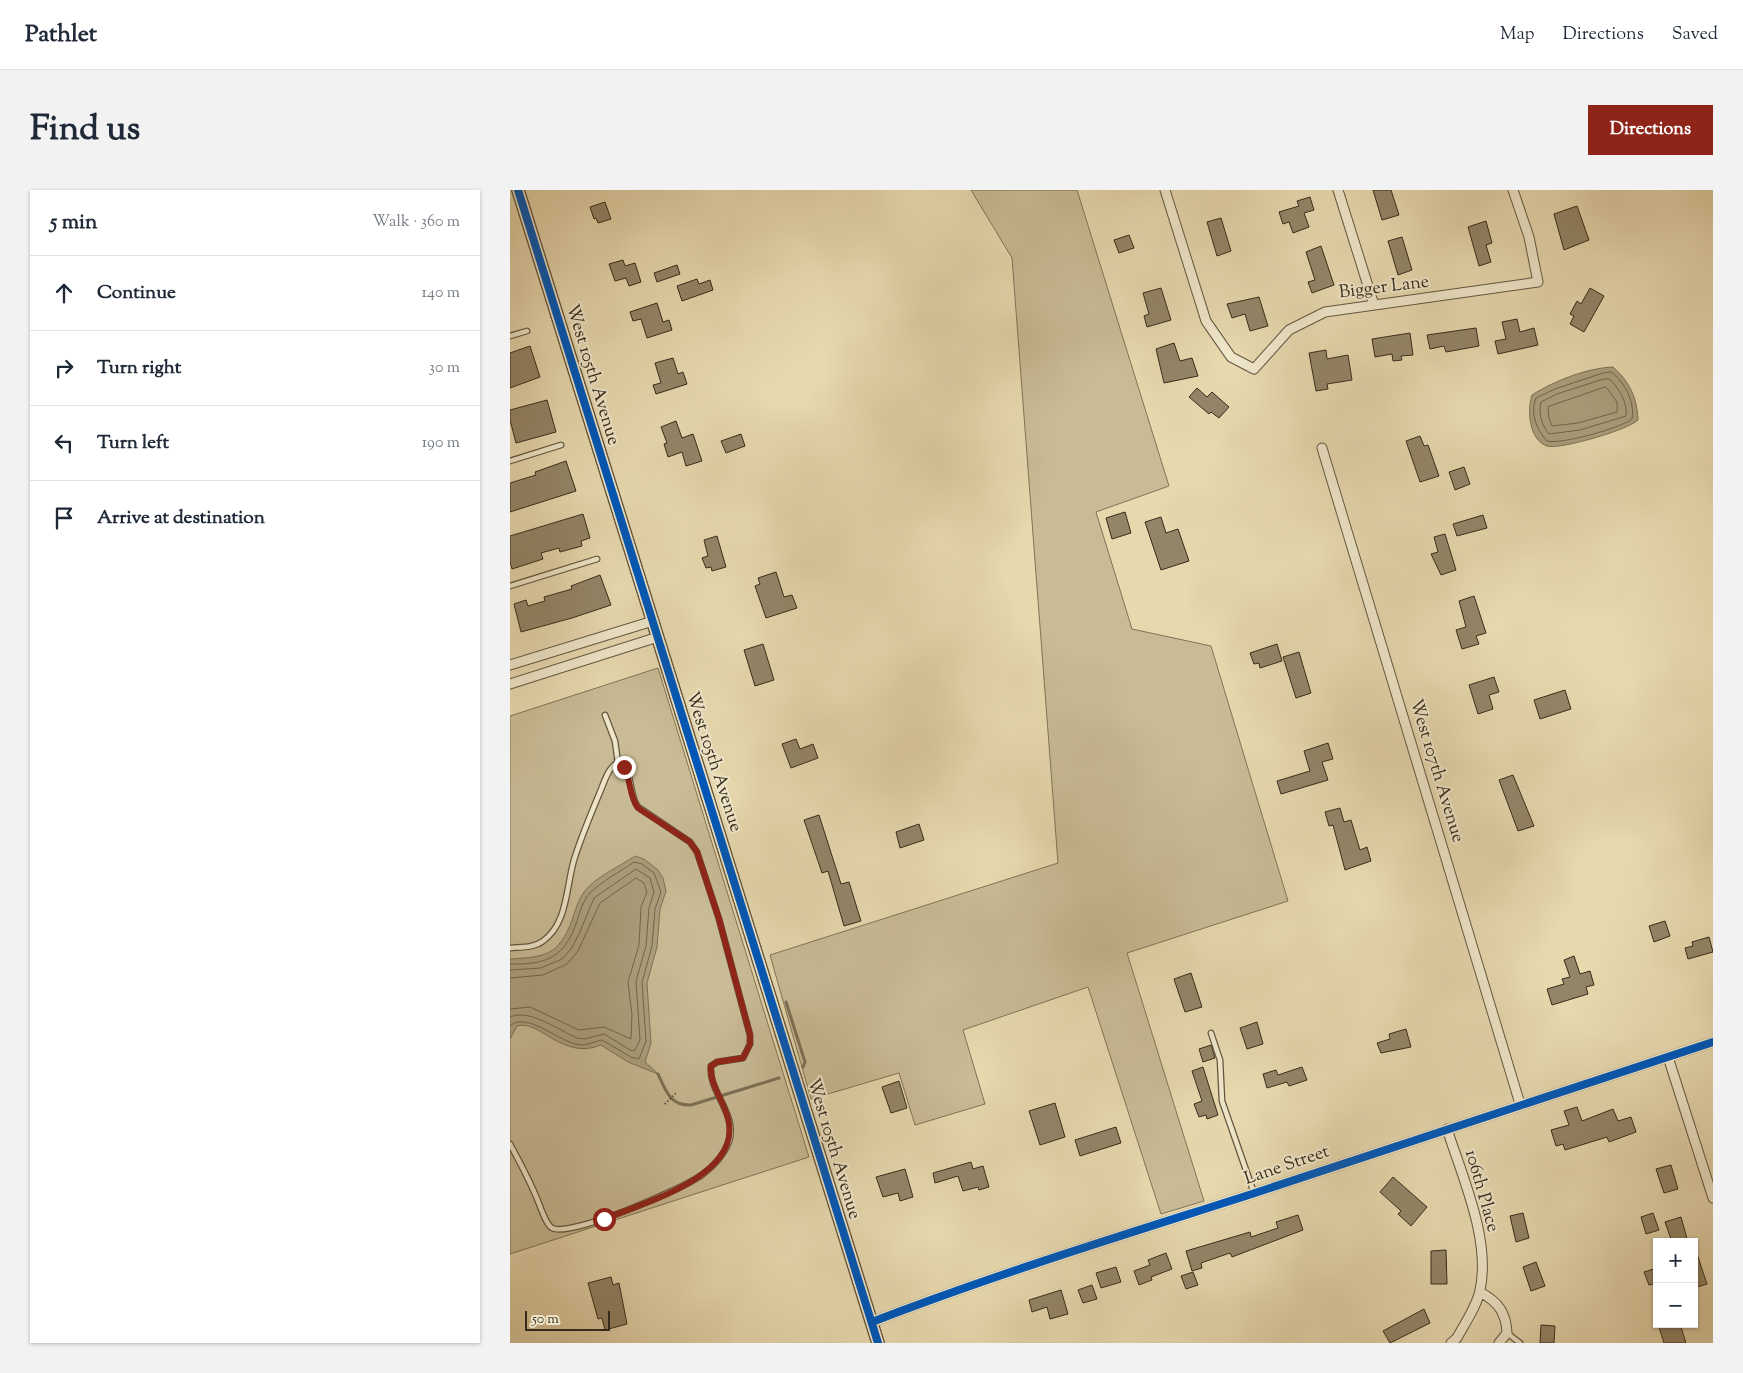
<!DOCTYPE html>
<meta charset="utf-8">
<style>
body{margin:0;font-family:"Sorts Mill Goudy",serif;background:#f2f2f3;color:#1f2937}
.controls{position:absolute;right:15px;bottom:15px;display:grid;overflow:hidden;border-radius:0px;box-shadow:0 1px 4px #0004}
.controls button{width:45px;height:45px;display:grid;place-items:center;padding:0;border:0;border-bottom:1px solid #e0e1e3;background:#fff;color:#1f2937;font:25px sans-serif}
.scale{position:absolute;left:15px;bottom:12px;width:85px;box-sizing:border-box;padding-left:5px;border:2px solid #372c1c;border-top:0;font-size:14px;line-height:18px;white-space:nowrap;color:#372c1c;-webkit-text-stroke:4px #efe6ca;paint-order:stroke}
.stop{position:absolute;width:15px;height:15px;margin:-11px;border:4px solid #8f2418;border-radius:50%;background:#fff}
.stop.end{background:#8f2418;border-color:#fff;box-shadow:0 1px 5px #0008}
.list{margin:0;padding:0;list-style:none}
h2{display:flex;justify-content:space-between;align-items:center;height:65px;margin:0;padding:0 20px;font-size:21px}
h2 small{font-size:16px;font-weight:400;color:#747a83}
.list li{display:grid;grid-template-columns:32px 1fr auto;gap:15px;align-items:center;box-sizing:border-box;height:75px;padding:0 20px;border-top:1px solid #e0e1e3}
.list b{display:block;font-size:19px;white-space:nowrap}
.list em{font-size:16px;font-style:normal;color:#747a83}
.icon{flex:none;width:28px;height:28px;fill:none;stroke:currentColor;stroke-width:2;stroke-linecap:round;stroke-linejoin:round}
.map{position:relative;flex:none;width:1203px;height:1153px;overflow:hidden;border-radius:0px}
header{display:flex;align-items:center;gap:30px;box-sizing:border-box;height:70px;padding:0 25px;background:#fff;border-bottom:1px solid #e0e1e3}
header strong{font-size:24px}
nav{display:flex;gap:28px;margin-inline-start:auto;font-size:18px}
.intro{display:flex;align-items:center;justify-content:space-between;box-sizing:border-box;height:120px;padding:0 30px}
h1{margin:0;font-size:35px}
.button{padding:12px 22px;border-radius:0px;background:#8f2418;color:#fff;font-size:18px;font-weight:700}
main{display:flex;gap:30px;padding:0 30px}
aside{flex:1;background:#fff;border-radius:0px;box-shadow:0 1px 4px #0004}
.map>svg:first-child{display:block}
</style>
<header>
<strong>Pathlet</strong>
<nav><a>Map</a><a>Directions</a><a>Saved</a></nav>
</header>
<div class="intro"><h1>Find us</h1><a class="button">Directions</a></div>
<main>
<aside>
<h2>5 min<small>Walk · 360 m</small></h2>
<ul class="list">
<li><svg class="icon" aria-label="ahead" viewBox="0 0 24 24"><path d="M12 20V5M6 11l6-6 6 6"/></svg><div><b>Continue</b></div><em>140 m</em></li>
<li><svg class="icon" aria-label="right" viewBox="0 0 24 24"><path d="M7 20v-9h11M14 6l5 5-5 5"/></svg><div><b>Turn right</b></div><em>30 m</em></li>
<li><svg class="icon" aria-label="left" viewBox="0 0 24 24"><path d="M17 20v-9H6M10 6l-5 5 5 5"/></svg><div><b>Turn left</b></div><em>190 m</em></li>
<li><svg class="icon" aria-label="arrive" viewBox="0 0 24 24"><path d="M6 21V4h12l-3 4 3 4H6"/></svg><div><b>Arrive at destination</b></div></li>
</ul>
</aside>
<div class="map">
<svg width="1203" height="1153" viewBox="0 0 1203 1153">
<rect width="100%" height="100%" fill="#e7d8ae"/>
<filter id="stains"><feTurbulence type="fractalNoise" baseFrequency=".004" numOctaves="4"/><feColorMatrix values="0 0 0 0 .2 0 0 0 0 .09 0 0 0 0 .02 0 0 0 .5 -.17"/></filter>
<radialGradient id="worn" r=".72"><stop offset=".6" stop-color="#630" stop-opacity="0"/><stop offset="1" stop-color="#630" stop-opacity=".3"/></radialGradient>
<path fill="#c9bb95" stroke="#807458" d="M461 0H567L659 296 586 322 622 439 701 456 778 711 617 763 694 1011 651 1024 578 797 453 840 475 914 405 935 389 883 301 909 260 765 548 673 502 68Z
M148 478 299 967 0 1064V526Z"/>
<path fill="#ab9e7c" stroke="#7d7056" d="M1103 177C1120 192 1127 208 1128 230 1118 240 1049 260 1037 256 1019 250 1017 220 1022 205 1044 191 1077 178 1103 177Z
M125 666 134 669 148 680 153 688 156 701 150 719 147 757 137 793 141 853 135 872 148 884 118 872 91 855C53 871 29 829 7 836L0 849V769C34 767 49 766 62 730 65 721 68 711 74 702 85 687 109 677 125 666Z"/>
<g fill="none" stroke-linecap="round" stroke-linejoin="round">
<path stroke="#71654c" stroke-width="1" d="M1101 182C1115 192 1125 212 1122 229 1111 238 1050 255 1037 251 1026 239 1020 223 1026 208L1045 199 1093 183Z
M1094 189H1099C1109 198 1118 213 1116 226L1070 240 1039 244C1032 236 1028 223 1031 212L1047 204Z
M1096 197 1107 212V222L1068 233 1042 236 1039 228 1038 217Z
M0 774C37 775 55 767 67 731 70 722 73 710 80 703 92 691 110 682 124 672L132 674 144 683 151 702 145 719 142 756 132 792 136 851 129 869 121 867 92 850C82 852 76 857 65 854 47 849 14 821 0 836
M0 780 31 778 52 769 61 759 69 744 84 708 126 679 140 688 144 702 139 718 136 756 126 791 130 850 125 860 122 861 94 844 75 849 67 848C48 840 19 818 0 827
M0 788 33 785 57 774 68 761 90 713 126 688 134 693 137 702 131 717 129 755 118 792 122 825 121 849 94 837 69 840 20 817 0 819"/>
<path stroke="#7d7056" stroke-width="3" d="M276 812 295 872 293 877
M148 884C156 901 160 916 181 915L269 888"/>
</g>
<path fill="#938568" stroke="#372c1c" d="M863 0H881L889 25 872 30Z
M800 7 804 20 794 23 799 37 783 43 779 32 773 34 769 22 789 16 787 11Z
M95 12 101 29 88 33 86 28 84 29 80 17Z
M1067 16 1079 50 1054 60 1044 24Z
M711 28 721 61 707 66 697 32Z
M976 31 982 53 976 55 981 72 969 76 958 37Z
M619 45 624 58 609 63 604 50Z
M892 47 902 80 888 85 878 51Z
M811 56 824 95 802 103 798 92 805 90 796 62Z
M113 70 115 76 125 73 131 92 119 96 116 88 105 91 99 74Z
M167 75 170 84 147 92 144 83Z
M187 89 189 94 200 90 203 100 172 111 167 96Z
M651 98 661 130 637 137 634 126 639 124 633 103Z
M1080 98 1094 106 1074 142 1060 134 1064 126 1060 124 1067 111 1071 114Z
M749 107 758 136 740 141 735 124 722 128 717 114Z
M147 113 153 132 159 130 162 140 137 148 131 129 123 131 120 122Z
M1007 129 1010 142 1024 138 1028 155 988 164 985 151 996 149 992 132Z
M966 138 969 156 936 162 934 156 920 159 917 145Z
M900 143 903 165 891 166 892 170 883 171 882 164 865 167 862 149Z
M664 153 670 171 682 168 688 186 654 193 646 159Z
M20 156 30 187 0 198V163Z
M816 160 817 169 838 165 842 190 817 194 818 199 806 201 799 163Z
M163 168 168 184 173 182 177 194 146 204 143 195 151 193 145 173Z
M687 198 697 207 702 202 719 217 709 228 701 222 699 224 679 207Z
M37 210 46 242 6 253 0 230V220Z
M166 231 172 248 183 244 192 271 176 276 172 262 158 267 154 254 157 253 151 237Z
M231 244 235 256 216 263 211 251Z
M910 246 914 256 918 255 929 286 910 292 896 251Z
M56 271 66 301 0 322V293L26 285 25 282Z
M954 277 960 294 945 300 939 282Z
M615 322 621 343 602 349 596 328Z
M73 324 80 348 71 351 72 356 50 362 49 358 31 363 33 369 2 379 0 372V346Z
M973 325 977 338 947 346 943 334Z
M651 327 656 343 668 339 679 371 651 380 635 332Z
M935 344 946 380 931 385 921 364 928 362 924 347Z
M207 346 216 377 202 381 201 377 196 378 192 368 198 366 194 350Z
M266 382 274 407 282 405 287 418 256 428 245 396 250 394 248 388Z
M90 385 101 415 62 428 11 442 4 414 16 410 18 416 35 411 34 407 62 399 61 396Z
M964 406 976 443 966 446 969 454 952 459 946 440 956 437 949 411Z
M253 454 264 490 245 496 234 460Z
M767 454 772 471 750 478 749 473 744 474 740 463Z
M789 462 801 503 786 508 773 467Z
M984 487 989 502 979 505 983 519 968 524 959 495Z
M1055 500 1061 519 1030 529 1024 510Z
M286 549 290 559 303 554 308 568 281 578 272 554Z
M818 553 823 569 812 572 818 590 771 604 767 591 800 581 794 561Z
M1003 585 1024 636 1008 641 989 590Z
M830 618 834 632 841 630 850 660 857 657 861 671 835 680 823 635 819 636 815 622Z
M309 625 331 694 339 692 351 731 334 736 318 681 312 683 294 630Z
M409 634 414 650 390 658 386 642Z
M1155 731 1160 746 1144 752 1139 736Z
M1199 747 1203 762 1178 769 1175 758 1183 756 1182 752Z
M1064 766 1070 784 1080 781 1084 795 1076 797 1078 804 1042 815 1037 799 1054 794 1052 789 1060 787 1054 770Z
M681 783 692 817 675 822 664 789Z
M747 832 753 854 737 859 730 838Z
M896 839 901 857 871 863 867 853 880 849 879 844Z
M701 855 705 868 693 872 689 859Z
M693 877 708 925 697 929 696 925 689 927 684 914 692 911 682 881Z
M792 877 797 890 779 896 777 892 757 898 753 884 766 880 768 885Z
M389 891 397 918 381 923 372 897Z
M545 913 555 947 530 955 519 921Z
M1067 917 1072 931 1103 919 1108 931 1121 927 1126 942 1099 952 1097 947 1055 960 1053 954 1046 956 1041 940 1059 935 1054 921Z
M606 937 611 953 570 966 565 950Z
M461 972 463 979 473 976 479 997 469 1000 468 997 453 1001 448 986 425 993 423 983Z
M1161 975 1168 999 1154 1003 1146 979Z
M395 979 403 1007 390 1011 388 1003 373 1007 366 987Z
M883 987 917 1017 901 1036 888 1024 891 1021 870 1002Z
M1013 1023 1019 1048 1006 1052 1000 1026Z
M1143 1023 1149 1040 1136 1044 1131 1027Z
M788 1025 793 1040 722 1067 720 1063 691 1073 692 1078 682 1081 676 1061 740 1042 741 1047 768 1038 766 1032Z
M1171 1027 1178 1052H1162L1155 1032Z
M936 1060 937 1094H921V1061Z
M1184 1061H1186L1197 1094 1184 1098Z
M656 1063 662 1079 641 1087 642 1090 629 1095 624 1081 640 1075 638 1070Z
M1026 1072 1035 1096 1021 1101 1013 1077Z
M606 1077 611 1092 591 1098 586 1083Z
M1147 1078V1093L1139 1095 1134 1082Z
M683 1082 688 1095 676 1099 671 1086Z
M101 1087 103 1095 109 1093 117 1134 95 1140 92 1128 88 1129 78 1093Z
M582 1095 587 1109 573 1113 568 1100Z
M551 1100 558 1124 540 1129 537 1117 522 1122 519 1110Z
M914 1119 920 1133 880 1153 873 1141Z
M1148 1134H1170L1176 1153H1154Z
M1031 1135 1045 1136 1044 1153H1030Z"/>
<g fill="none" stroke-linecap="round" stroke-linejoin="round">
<defs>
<path id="service" d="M0 146 17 141
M0 271 51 255
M0 396 87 369
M95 525 105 551 108 573
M0 758C11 757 24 758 33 751 58 733 56 697 64 670 71 647 81 624 90 602 94 593 98 577 108 573
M701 843 710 870 712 911 744 1003
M0 954C11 975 23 996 31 1019 34 1025 36 1034 42 1038 59 1048 176 998 193 984 204 976 214 964 219 952 228 924 198 902 201 876L207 872 233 868 240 854V845L209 729 187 662 180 652 128 617C118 605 124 579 108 573
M997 1143 1010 1153"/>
<path id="minor" d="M655 0 696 131 721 167 744 179 779 140 815 122 1028 92 1019 47 1003 0
M828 0 864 115
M812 258 1010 914
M0 475 143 431
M0 494 148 447
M1158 867 1203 1008
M937 939C952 986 981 1050 970 1100 967 1116 955 1133 947 1148L941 1153
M970 1102C988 1112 996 1122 997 1143L989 1153
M362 1132C486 1084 614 1045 742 1004 896 954 1049 902 1203 852"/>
<path id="tertiary" d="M8 0 368 1153"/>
</defs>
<use href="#service" stroke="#635740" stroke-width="7"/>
<use href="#minor" stroke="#635740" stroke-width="11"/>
<use href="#tertiary" stroke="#635740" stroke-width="14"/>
<path stroke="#372c1c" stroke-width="2" stroke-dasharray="1 2.5" stroke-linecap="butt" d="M155 914 167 902"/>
<use href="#service" stroke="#efe6ca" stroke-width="4.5"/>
<use href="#minor" stroke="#efe6ca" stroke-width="9"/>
<use href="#tertiary" stroke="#efe6ca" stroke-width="11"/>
<defs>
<path id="cycleway" d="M8 0 368 1153
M362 1132C486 1084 614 1045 742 1004 896 954 1049 902 1203 852"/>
</defs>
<use href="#cycleway" stroke="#efe6ca" stroke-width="11"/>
<use href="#cycleway" stroke="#0057b8" stroke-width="8"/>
</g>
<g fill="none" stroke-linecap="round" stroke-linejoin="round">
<path stroke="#8f2418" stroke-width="6" d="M94 1029C132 1014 227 987 219 934 217 914 199 896 201 876L207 872 233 868 240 854V845L209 729 187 662 180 652 128 618C119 606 121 590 114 577"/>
</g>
<g text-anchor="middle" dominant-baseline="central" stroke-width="4" stroke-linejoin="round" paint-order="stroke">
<g font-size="18" fill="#372c1c" stroke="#efe6ca">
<text transform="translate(874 98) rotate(-7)">Bigger Lane</text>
<text transform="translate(82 185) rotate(73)">West 105th Avenue</text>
<text transform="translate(203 572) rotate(72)">West 105th Avenue</text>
<text transform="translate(926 581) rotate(73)">West 107th Avenue</text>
<text transform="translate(323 959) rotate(73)">West 105th Avenue</text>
<text transform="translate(777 976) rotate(-19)">Lane Street</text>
<text transform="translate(971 1001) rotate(74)">106th Place</text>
</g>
</g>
<rect width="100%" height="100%" filter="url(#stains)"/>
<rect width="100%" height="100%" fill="url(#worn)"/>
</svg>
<div class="controls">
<button>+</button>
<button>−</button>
</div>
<div class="scale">50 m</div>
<div class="stop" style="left:94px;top:1029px"></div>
<div class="stop end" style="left:114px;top:577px"></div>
</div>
</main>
